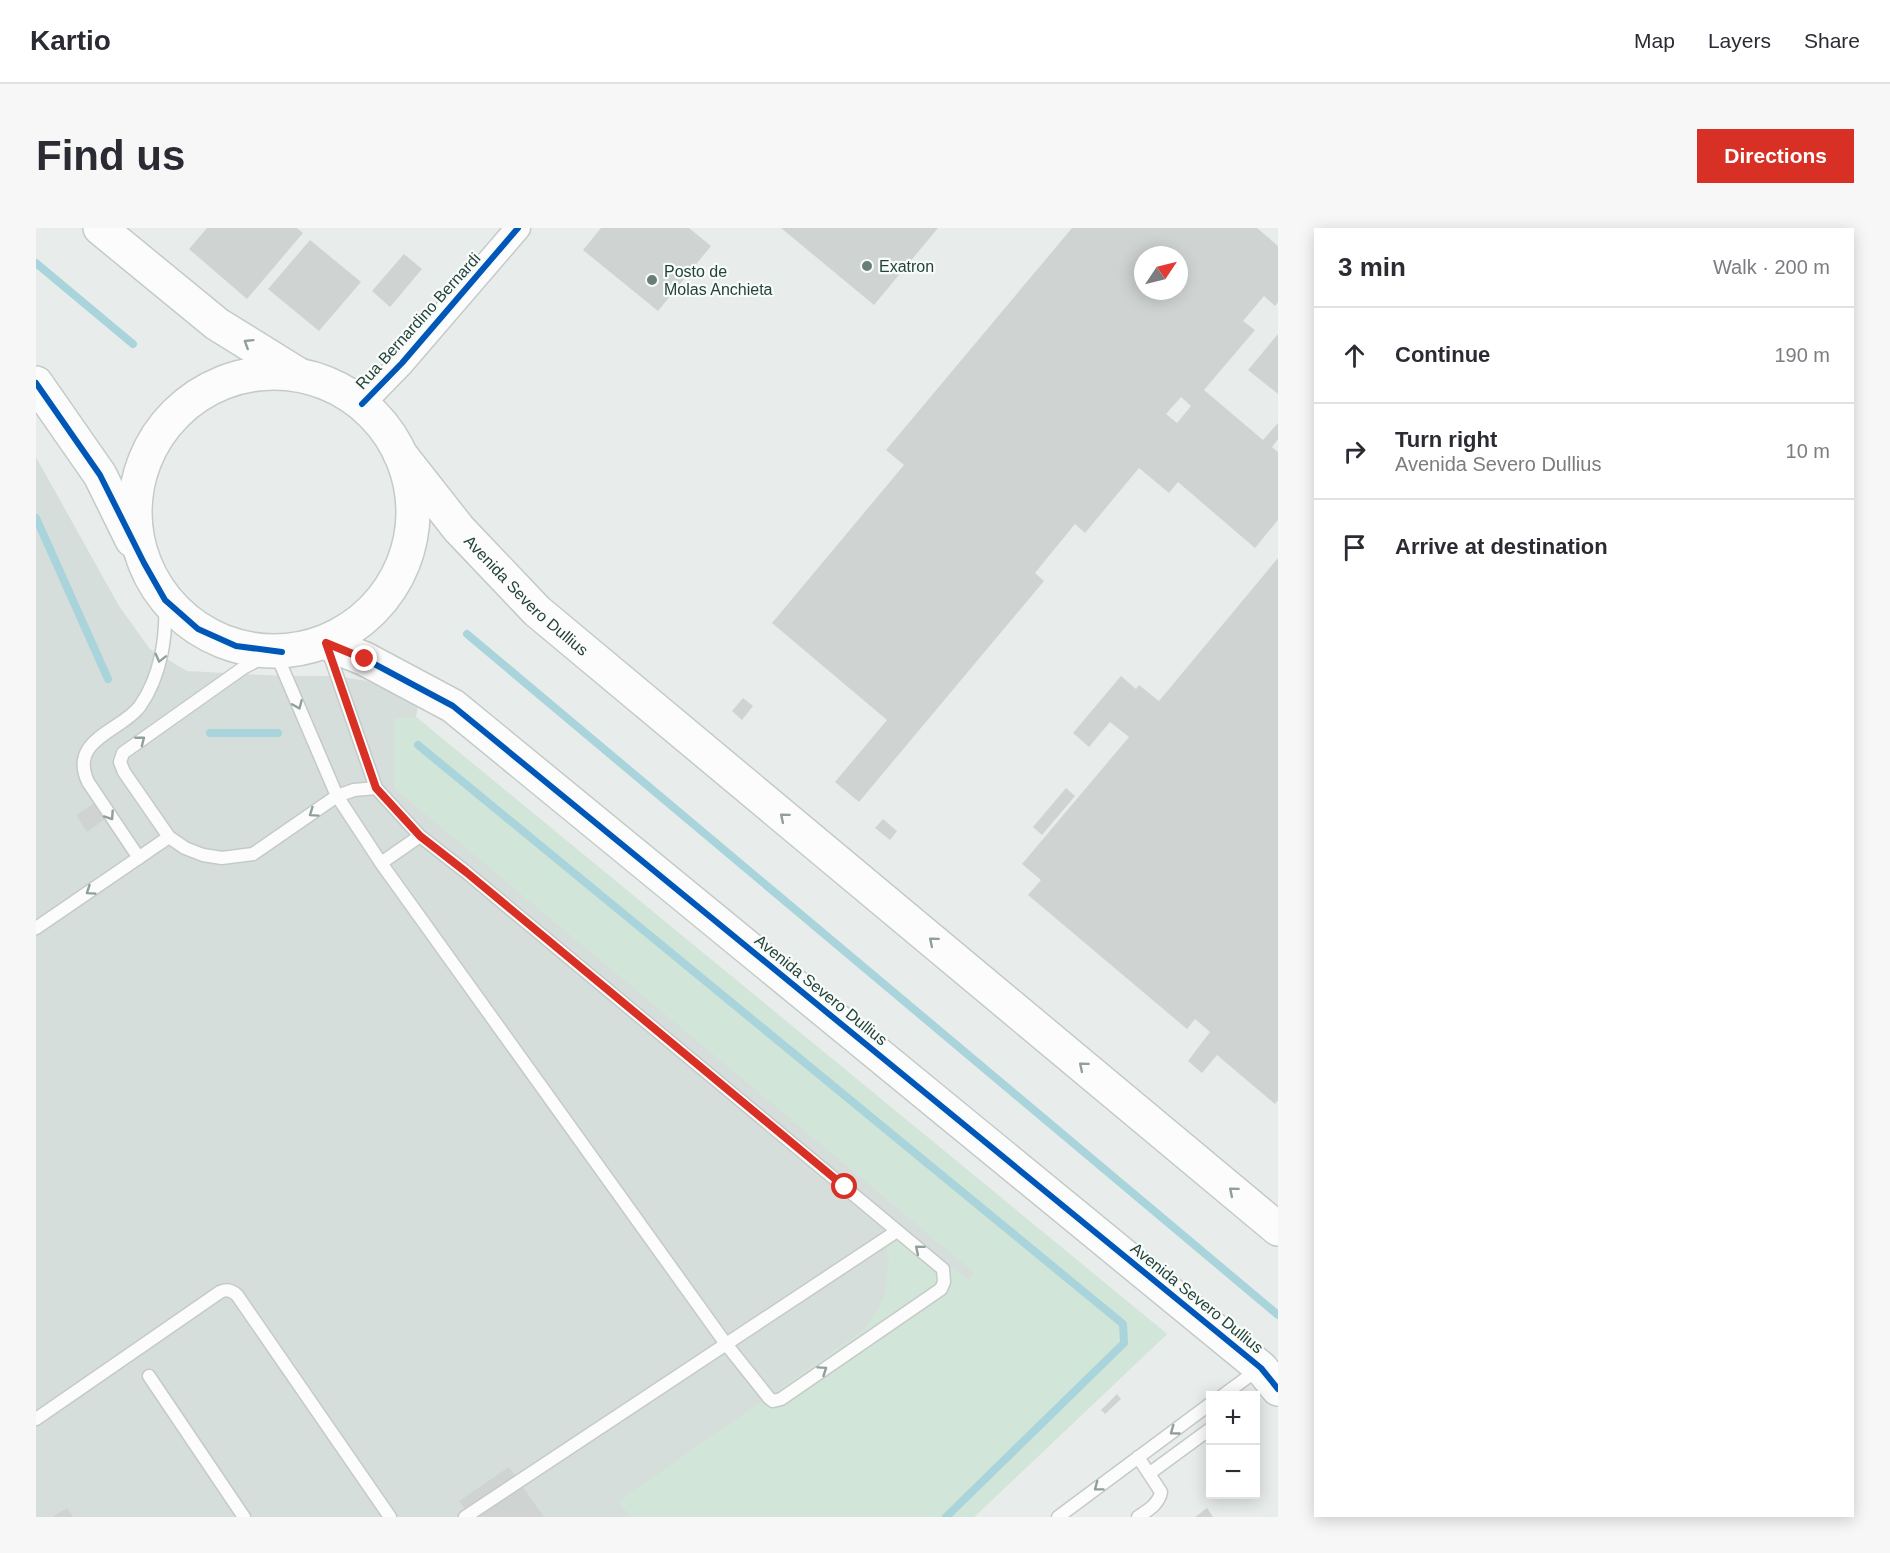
<!DOCTYPE html>
<meta charset="utf-8">
<style>
body{margin:0;font-family:Helvetica,sans-serif;background:#f7f7f7;color:#2b2b33}
.controls{position:absolute;right:18px;bottom:18px;display:grid;overflow:hidden;border-radius:0px;box-shadow:0 3px 15px #0003}
.controls button{width:54px;height:54px;display:grid;place-items:center;padding:0;border:0;border-bottom:2px solid #e1e1e2;background:#fff;color:#2b2b33;font:30px sans-serif}
.compass{position:absolute;left:1098px;top:18px;width:54px;height:54px;border-radius:50%;background:#fff;box-shadow:0 3px 15px #0003;rotate:55deg}
.stop{position:absolute;width:18px;height:18px;margin:-14px;border:4px solid #d93025;border-radius:50%;background:#fff}
.stop.end{background:#d93025;border-color:#fff;box-shadow:0 2px 6px #0008}
.list{margin:0;padding:0;list-style:none}
h2{display:flex;justify-content:space-between;align-items:center;height:78px;margin:0;padding:0 24px;font-size:26px}
h2 small{font-size:20px;font-weight:400;color:#7c7c81}
.list li{display:grid;grid-template-columns:39px 1fr auto;gap:18px;align-items:center;box-sizing:border-box;height:96px;padding:0 24px;border-top:2px solid #e1e1e2}
.list b{display:block;font-size:22px;white-space:nowrap}
.list p{margin:0;font-size:20px;white-space:nowrap;color:#7c7c81}
.list em{font-size:20px;font-style:normal;color:#7c7c81}
.icon{flex:none;width:33px;height:33px;fill:none;stroke:currentColor;stroke-width:2;stroke-linecap:round;stroke-linejoin:round}
.map{position:relative;flex:none;width:1242px;height:1289px;overflow:hidden;border-radius:0px}
header{display:flex;align-items:center;gap:36px;box-sizing:border-box;height:84px;padding:0 30px;background:#fff;border-bottom:2px solid #e1e1e2}
header strong{font-size:28px}
nav{display:flex;gap:33px;margin-inline-start:auto;font-size:21px}
.intro{display:flex;align-items:center;justify-content:space-between;box-sizing:border-box;height:144px;padding:0 36px}
h1{margin:0;font-size:42px}
.button{padding:15px 27px;border-radius:0px;background:#d93025;color:#fff;font-size:21px;font-weight:700}
main{display:flex;gap:36px;padding:0 36px}
aside{flex:1;background:#fff;border-radius:0px;box-shadow:0 3px 15px #0003}
.map>svg:first-child{display:block}
</style>
<header>
<strong>Kartio</strong>
<nav><a>Map</a><a>Layers</a><a>Share</a></nav>
</header>
<div class="intro"><h1>Find us</h1><a class="button">Directions</a></div>
<main>
<div class="map">
<svg width="1242" height="1289" viewBox="0 0 1242 1289">
<rect width="100%" height="100%" fill="#e8edeb"/>
<path fill="#d6dedb" d="M0 229 83 378 114 421 151 443 249 448H301L349 456 383 472 380 489 1131 1106 938 1289H0Z"/>
<path fill="#d1e6d8" d="M380 489 1131 1106 938 1289H594L583 1273 829 1101 849 1068 853 1033 846 999 838 975 933 1053 938 1044 358 560V490Z"/>
<g fill="none" stroke-linecap="round" stroke-linejoin="round">
<path stroke="#a9d4db" stroke-width="8" d="M0 35 97 116
M0 290 72 451
M431 406 1242 1087
M174 505H242
M382 517 1087 1096 1088 1115 910 1289"/>
</g>
<path fill="#cfd4d2" fill-rule="evenodd" d="M171 0H261L267 5 211 71 153 21Z
M565 0H653L675 18 622 83 547 22Z
M745 0H902L838 77Z
M1036 0H1221L1242 18V74L1239 78 1228 68 1207 93 1219 102 1168 162 1227 212 1242 195V211L1236 219 1242 224V292L1219 320 1142 254 1133 265 1103 240 1049 305 1039 296 999 345 1008 353 823 574 799 554 851 492 736 395 868 237 850 222ZM1107 27H1143V63H1107ZM1145 169 1155 178 1141 195 1130 186Z
M274 12 325 54 283 103 232 61Z
M368 26 386 41 354 79 336 63Z
M1242 106V166L1212 142Z
M1242 330V872L1239 876 1181 827 1166 845 1152 833 1174 804 1159 791 1151 801 992 667 1005 652 986 636 1093 509 1074 494 1053 519 1037 505 1085 448 1100 461 1103 457 1123 473Z
M707 470 717 478 706 492 696 483Z
M1030 560 1039 568 1006 607 997 599Z
M62 573 72 589 51 604 40 587Z
M847 591 861 603 854 612 839 600Z
M1081 1166 1085 1171 1069 1186 1065 1182Z
M473 1239 508 1289H434L423 1273Z
M31 1280 37 1289H16Z
M1171 1280 1177 1289H1159Z"/>
<g fill="none" stroke-linecap="round" stroke-linejoin="round">
<defs>
<path id="service" d="M292 422 340 560
M103 630 52 554C32 511 86 503 104 478 125 448 131 408 129 372
M345 635 384 608
M0 700 133 609
M113 1148 208 1289
M1186 1168 1224 1140
M737 1173 745 1171 905 1061 908 1054 907 1041 430 644 384 608 340 560 318 562 301 568 217 626 186 630 167 627 149 620 133 609 88 544 84 534 87 525 207 440 239 423 301 568 345 635 690 1116 733 1170 737 1173
M0 1191 184 1064C191 1061 195 1062 201 1067L354 1289
M1102 1229 1125 1264C1123 1276 1112 1282 1102 1289
M1114 1245 1174 1201
M429 1289 861 1003
M1022 1289 1174 1176"/>
<path id="minor" d="M326 176 366 135 482 0"/>
<g id="secondary">
<path d="M64 0 181 96 260 145"/>
<circle cx="238" cy="284" r="139"/>
<path d="M0 155 64 247 96 312"/>
<path id="s1" d="M364 226 423 301 501 383 1242 1001"/>
<path d="M290 415 329 431 417 478 1225 1140 1242 1161"/>
</g>
</defs>
<use href="#service" stroke="#c5cac8" stroke-width="15"/>
<use href="#minor" stroke="#c5cac8" stroke-width="27"/>
<use href="#secondary" stroke="#c3cbc8" stroke-width="36"/>
<use href="#service" stroke="#fcfcfc" stroke-width="12"/>
<use href="#minor" stroke="#fcfcfc" stroke-width="24"/>
<use href="#secondary" stroke="#fcfcfc" stroke-width="33"/>
<defs>
<path id="cycleway" d="M0 155 64 247 108 335 129 372 162 401 200 418 246 424
M326 176 366 135 482 0
M290 415 329 431 417 478 1225 1140 1242 1161"/>
</defs>
<use href="#cycleway" stroke="#f7fbf9" stroke-width="10"/>
<use href="#cycleway" stroke="#0057b8" stroke-width="6"/>
</g>
<defs><path id="oneway-chevron" d="M-2-3.5L2.5 0L-2 3.5" fill="none" stroke-width="1.6" stroke-linecap="round" stroke-linejoin="round" transform="scale(1.5)"/></defs>
<g stroke="#909f9b">
<use href="#oneway-chevron" transform="translate(212 115) rotate(-148)"/>
<use href="#oneway-chevron" transform="translate(124 430) rotate(104)"/>
<use href="#oneway-chevron" transform="translate(262 477) rotate(67)"/>
<use href="#oneway-chevron" transform="translate(105 512) rotate(-38)"/>
<use href="#oneway-chevron" transform="translate(277 585) rotate(145)"/>
<use href="#oneway-chevron" transform="translate(74 588) rotate(56)"/>
<use href="#oneway-chevron" transform="translate(748 589) rotate(-140)"/>
<use href="#oneway-chevron" transform="translate(54 663) rotate(146)"/>
<use href="#oneway-chevron" transform="translate(897 713) rotate(-140)"/>
<use href="#oneway-chevron" transform="translate(1047 838) rotate(-140)"/>
<use href="#oneway-chevron" transform="translate(1197 963) rotate(-140)"/>
<use href="#oneway-chevron" transform="translate(883 1021) rotate(-140)"/>
<use href="#oneway-chevron" transform="translate(787 1142) rotate(-34)"/>
<use href="#oneway-chevron" transform="translate(1138 1203) rotate(144)"/>
<use href="#oneway-chevron" transform="translate(1062 1259) rotate(143)"/>
</g>
<g fill="none" stroke-linecap="round" stroke-linejoin="round">
<path stroke="#d93025" stroke-width="8" d="M329 431 290 415 340 560 384 608 430 644 809 959"/>
</g>
<g fill="#697e78" stroke="#f7fbf9" stroke-width="2">
<circle cx="831" cy="38" r="6"/>
<circle cx="616" cy="52" r="6"/>
</g>
<g text-anchor="middle" dominant-baseline="central" stroke-width="4.5" stroke-linejoin="round" paint-order="stroke">
<g font-size="16" fill="#24423a" stroke="#f7fbf9" text-anchor="start">
<text x="843" y="38">Exatron</text>
<text x="628" y="43">Posto de<tspan x="628" dy="18">Molas Anchieta</tspan></text>
</g>
<g font-size="16" fill="#24423a" stroke="#f7fbf9">
<text transform="translate(382 93) rotate(-48)">Rua Bernardino Bernardi</text>
<text stroke="none"><textPath href="#s1" startOffset="190">Avenida Severo Dullius</textPath></text>
<text transform="translate(785 762) rotate(39)">Avenida Severo Dullius</text>
<text transform="translate(1161 1070) rotate(39)">Avenida Severo Dullius</text>
</g>
</g>
</svg>
<div class="controls">
<button>+</button>
<button>−</button>
</div>
<svg class="compass" viewBox="-18 -18 36 36"><path d="M0-13l5 13h-10z" fill="#e53935"/><path d="M0 13l5-13h-10z" fill="#7c7c81"/></svg>
<div class="stop" style="left:809px;top:959px"></div>
<div class="stop end" style="left:329px;top:431px"></div>
</div>
<aside>
<h2>3 min<small>Walk · 200 m</small></h2>
<ul class="list">
<li><svg class="icon" aria-label="ahead" viewBox="0 0 24 24"><path d="M12 20V5M6 11l6-6 6 6"/></svg><div><b>Continue</b></div><em>190 m</em></li>
<li><svg class="icon" aria-label="right" viewBox="0 0 24 24"><path d="M7 20v-9h11M14 6l5 5-5 5"/></svg><div><b>Turn right</b><p>Avenida Severo Dullius</p></div><em>10 m</em></li>
<li><svg class="icon" aria-label="arrive" viewBox="0 0 24 24"><path d="M6 21V4h12l-3 4 3 4H6"/></svg><div><b>Arrive at destination</b></div></li>
</ul>
</aside>
</main>
